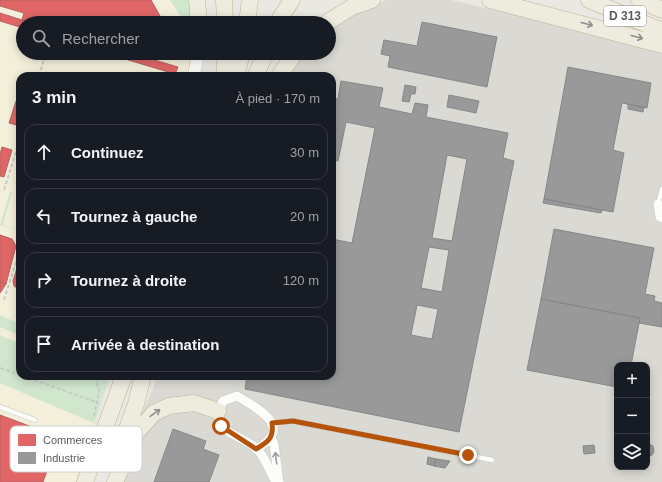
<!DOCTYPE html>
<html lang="fr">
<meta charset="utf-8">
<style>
body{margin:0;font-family:Arial,sans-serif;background:#242831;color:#f1f3f6}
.controls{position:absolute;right:12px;bottom:12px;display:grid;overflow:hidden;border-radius:8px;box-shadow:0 2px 10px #0003}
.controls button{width:36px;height:36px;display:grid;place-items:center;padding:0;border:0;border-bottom:1px solid #363941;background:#171b24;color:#f1f3f6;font:20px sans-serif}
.stop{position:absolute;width:12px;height:12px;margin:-9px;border:3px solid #b45309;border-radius:50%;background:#fff}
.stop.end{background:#b45309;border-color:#fff;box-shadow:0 1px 4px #0008}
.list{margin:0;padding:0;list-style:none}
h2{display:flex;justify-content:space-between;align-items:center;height:52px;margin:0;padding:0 16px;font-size:17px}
h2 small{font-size:13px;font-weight:400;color:#9ea1a6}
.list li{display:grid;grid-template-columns:26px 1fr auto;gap:12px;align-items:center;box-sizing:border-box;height:56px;margin:0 8px 8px;padding:0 8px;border:1px solid #363941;border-radius:12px}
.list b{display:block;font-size:15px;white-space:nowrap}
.list em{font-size:13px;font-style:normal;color:#9ea1a6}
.icon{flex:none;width:22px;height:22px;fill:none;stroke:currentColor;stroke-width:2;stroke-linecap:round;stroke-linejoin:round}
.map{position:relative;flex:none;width:662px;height:482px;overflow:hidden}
.search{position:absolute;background:#171b24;box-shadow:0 2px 10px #0003;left:16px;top:16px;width:320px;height:44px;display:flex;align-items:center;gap:10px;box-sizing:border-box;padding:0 14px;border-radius:22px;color:#9ea1a6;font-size:15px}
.panel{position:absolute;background:#171b24;box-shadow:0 2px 10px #0003;left:16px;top:72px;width:320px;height:308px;border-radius:12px}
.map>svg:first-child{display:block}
</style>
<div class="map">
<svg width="662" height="482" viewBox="0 0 662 482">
<rect width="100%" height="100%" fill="#e9e8e2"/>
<path fill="#f4efda" d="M0 0H170L185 23H23V53H198L194 76H20V363L0 353Z
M0 383 94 423 75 482H0Z"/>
<path fill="#dad9d3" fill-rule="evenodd" d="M387 0H451L615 38 662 54V482H113L158 376H332V76H286L302 53H329V27L337 19ZM617 365H647V467H617Z"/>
<path fill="#d0e6cd" d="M170 0H193L196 23H185Z
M10 192H12L3 225 20 231 0 225Z
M0 315 20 324V336L0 327Z
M0 335 20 344V376H110L94 423 0 383Z"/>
<path fill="#e06666" stroke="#b76364" d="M0 0H151L164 23H56L38 18 37 23H32L22 20 24 13 0 6Z
M0 13 22 20 32 23H23V28L0 21Z
M105 53H131L178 67 175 74Z
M146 53H155L152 60 145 57Z
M155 53H170L164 55Z
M16 101 20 102V126L9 123Z
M2 147 12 150 4 177 0 176V154Z
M0 235 12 239 16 246 6 284 0 282Z
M20 258V290L14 286 13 281Z
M0 282 6 284 0 293Z
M0 415 59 437 43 482H0Z"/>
<path fill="#999" stroke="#868788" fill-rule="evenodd" d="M422 22 497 37 487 87 388 67 390 56 381 54 384 40 417 46Z
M568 67 651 83 647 108 622 103 613 150 624 153 613 212 544 199Z
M341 81 383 88 379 107 412 114 415 103 428 105 426 117 508 133 503 158 514 161 459 432 245 389 247 376H332V239L352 243 375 128 346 122 338 161 332 160V98L338 99ZM447 155 467 159 452 241 432 238ZM429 247 449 250 442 292 421 288ZM417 305 438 309 432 339 411 335Z
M405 85 416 87 415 94H411L409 102 402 101Z
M449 95 479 101 476 113 447 107Z
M628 104 644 107 643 112 628 109Z
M544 199 602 210 601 213 543 203Z
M554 229 654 248 645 294 655 296 654 301 662 303V327L639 323 640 318 541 299Z
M541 299 640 318 631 365H617V387L527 370Z
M173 429 206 441 203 449 219 455 209 482H154Z
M647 443 653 446 654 452 652 455 647 456Z
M594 445 595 453 584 454 583 446Z
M428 457 436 459 434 466 427 464Z
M436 459 450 461 445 468 434 466Z"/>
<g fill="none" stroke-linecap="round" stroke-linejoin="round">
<defs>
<path id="lane" d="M658 204 662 189
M0 407 35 420
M272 423 293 421 492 460"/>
<path id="street" d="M658 204 660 217 662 218
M271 438 274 444 279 482
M256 449C295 428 259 409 237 396L223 401C207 434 239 432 257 449 265 457 270 472 276 482"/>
<path id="secondary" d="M194 76 198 53"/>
<path id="highway" d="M197 0 199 23
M224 0 225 23
M490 0 662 45
M589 0 662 31
M639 0 662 10
M247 23 250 0
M277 23 292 0
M326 23 352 7 372 0
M224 76 226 53
M236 76 242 53
M256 76 265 53
M279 76 295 53
M121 445 136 404 143 376
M85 482 124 376
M115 482 137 432 154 413 169 406 194 403 218 411"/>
</defs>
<use href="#lane" stroke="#c5c5c3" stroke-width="5.5"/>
<use href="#street" stroke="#c5c5c3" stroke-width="10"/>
<use href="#secondary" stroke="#c5c6c4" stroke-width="13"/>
<use href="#highway" stroke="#c0b290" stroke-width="17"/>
<path stroke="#c6cbc9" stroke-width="2" stroke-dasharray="4 2" stroke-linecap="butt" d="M39 76 46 53
M4 190 20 139
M4 300 20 249
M0 368 20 375
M23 376 99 403
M94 416 99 391 95 376"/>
<use href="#lane" stroke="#fcfcfb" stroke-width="4.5"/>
<use href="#street" stroke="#fcfcfb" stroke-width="9"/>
<use href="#secondary" stroke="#fcfcfb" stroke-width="12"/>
<use href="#highway" stroke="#eeebdf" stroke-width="16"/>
</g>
<defs><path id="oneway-shaft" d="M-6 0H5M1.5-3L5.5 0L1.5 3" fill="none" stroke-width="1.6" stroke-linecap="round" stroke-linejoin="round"/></defs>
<g stroke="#8c8e8d">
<use href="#oneway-shaft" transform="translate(587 24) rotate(14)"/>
<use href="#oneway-shaft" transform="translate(637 37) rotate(15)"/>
<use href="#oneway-shaft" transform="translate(155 413) rotate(-35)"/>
</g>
<use stroke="#9a9c9f" href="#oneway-shaft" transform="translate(276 458) rotate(-97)"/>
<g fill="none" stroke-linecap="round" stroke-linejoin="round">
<path stroke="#b45309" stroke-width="5" d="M221 426 256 449C268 442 274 438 272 423L293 421 468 455"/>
</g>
<g text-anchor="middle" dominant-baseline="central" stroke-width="4" stroke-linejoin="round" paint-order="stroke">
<rect fill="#fff" stroke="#8a8d90" stroke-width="1" x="604" y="6" width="42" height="20" rx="3"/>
<g font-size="12" font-weight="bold" fill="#585c61">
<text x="625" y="16">D 313</text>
</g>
</g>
<rect x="10" y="426" width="132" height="46" rx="6" fill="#fff" stroke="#cdced0" stroke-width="1"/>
<rect x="18" y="434" width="18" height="12" fill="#e06666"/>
<rect x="18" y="452" width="18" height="12" fill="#999"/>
<g font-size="11" fill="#585c61">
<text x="43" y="444">Commerces</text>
<text x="43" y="462">Industrie</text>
</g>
</svg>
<div class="controls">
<button>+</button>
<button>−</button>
<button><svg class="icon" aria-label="layers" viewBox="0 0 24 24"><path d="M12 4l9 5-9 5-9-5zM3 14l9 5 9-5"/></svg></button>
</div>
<div class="stop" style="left:221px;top:426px"></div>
<div class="stop end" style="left:468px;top:455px"></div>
<div class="search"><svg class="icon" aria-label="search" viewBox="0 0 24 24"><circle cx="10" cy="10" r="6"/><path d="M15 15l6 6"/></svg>Rechercher</div>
<section class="panel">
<h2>3 min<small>À pied · 170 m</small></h2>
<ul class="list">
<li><svg class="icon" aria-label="ahead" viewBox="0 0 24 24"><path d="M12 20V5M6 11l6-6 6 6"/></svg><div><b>Continuez</b></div><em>30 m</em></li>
<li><svg class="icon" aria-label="left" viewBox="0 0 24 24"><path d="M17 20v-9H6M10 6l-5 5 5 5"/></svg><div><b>Tournez à gauche</b></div><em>20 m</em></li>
<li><svg class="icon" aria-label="right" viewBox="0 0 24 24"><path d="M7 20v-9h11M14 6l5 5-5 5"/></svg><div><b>Tournez à droite</b></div><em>120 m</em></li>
<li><svg class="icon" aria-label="arrive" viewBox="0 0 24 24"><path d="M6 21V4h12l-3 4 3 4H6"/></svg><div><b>Arrivée à destination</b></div></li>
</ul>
</section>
</div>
